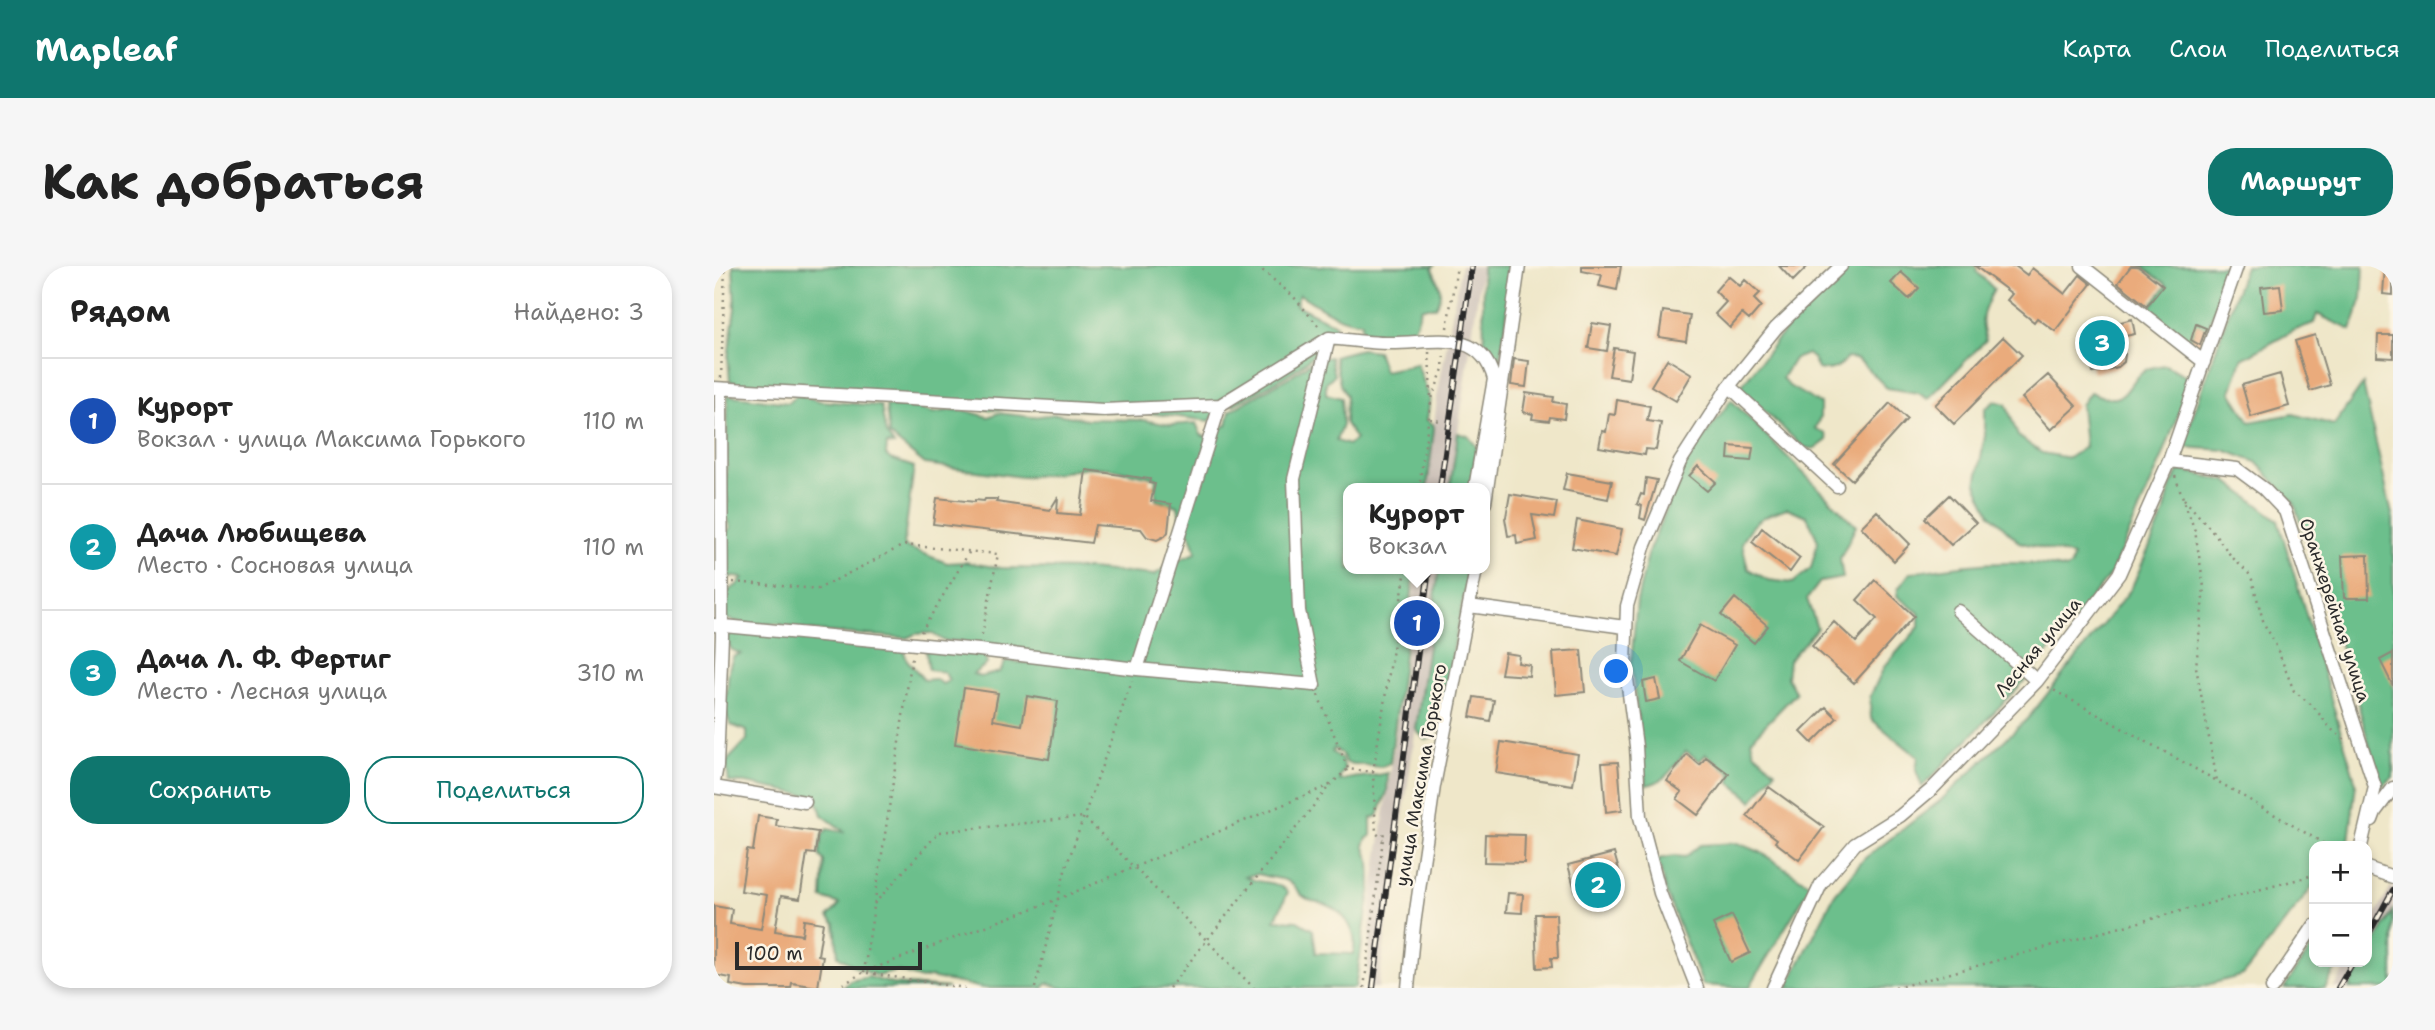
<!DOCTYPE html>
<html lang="ru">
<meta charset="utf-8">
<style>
body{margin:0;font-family:"Shantell Sans",sans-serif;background:#f6f6f6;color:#222}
.controls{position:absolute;right:21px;bottom:21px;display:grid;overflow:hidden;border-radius:14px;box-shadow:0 4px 10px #0003}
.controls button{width:63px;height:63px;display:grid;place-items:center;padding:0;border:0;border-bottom:2px solid #e0e0e0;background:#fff;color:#222;font:35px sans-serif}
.scale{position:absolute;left:21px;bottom:18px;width:187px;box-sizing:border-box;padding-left:7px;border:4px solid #2b2b2b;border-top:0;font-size:19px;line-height:24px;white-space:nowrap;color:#2b2b2b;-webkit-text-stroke:5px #fcf5e5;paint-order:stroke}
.you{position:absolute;left:903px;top:406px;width:24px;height:24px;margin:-18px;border:5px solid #fff;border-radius:50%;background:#1a73e8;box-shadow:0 0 0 10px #1a73e833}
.badge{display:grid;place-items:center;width:46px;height:46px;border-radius:50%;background:#0f766e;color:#fff;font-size:23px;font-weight:700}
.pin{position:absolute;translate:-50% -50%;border:4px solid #fff;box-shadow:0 2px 7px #0006}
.popup{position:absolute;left:629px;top:217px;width:147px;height:91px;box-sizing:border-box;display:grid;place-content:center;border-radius:14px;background:#fff;filter:drop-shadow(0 2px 5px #0005);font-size:23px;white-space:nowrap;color:#767676}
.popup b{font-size:26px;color:#222}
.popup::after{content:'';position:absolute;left:50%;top:100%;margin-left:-14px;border:14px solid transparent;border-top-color:#fff}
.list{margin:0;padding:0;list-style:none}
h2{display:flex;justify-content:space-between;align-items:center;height:91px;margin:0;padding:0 28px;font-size:30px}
h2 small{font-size:23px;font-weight:400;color:#767676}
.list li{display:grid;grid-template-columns:46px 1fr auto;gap:21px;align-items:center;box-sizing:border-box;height:126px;padding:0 28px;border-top:2px solid #e0e0e0}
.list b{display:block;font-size:26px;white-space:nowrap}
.list p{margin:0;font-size:23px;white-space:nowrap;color:#767676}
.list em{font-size:23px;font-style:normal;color:#767676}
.actions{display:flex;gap:14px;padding:21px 28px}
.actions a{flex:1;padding:16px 0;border:2px solid #0f766e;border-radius:28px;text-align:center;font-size:24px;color:#0f766e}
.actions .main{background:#0f766e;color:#fff}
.map{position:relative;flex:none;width:1679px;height:722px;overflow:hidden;border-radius:28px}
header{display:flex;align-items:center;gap:42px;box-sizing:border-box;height:98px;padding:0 35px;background:#0f766e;color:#fff}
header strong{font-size:33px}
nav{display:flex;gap:38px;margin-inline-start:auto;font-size:24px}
.intro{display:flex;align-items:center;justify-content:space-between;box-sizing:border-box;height:168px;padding:0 42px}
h1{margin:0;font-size:49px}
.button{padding:18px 32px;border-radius:28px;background:#0f766e;color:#fff;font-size:24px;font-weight:700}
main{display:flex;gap:42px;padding:0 42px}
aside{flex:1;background:#fff;border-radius:28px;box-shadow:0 4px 10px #0003}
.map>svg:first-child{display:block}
</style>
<header>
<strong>Mapleaf</strong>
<nav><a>Карта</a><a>Слои</a><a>Поделиться</a></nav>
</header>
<div class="intro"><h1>Как добраться</h1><a class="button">Маршрут</a></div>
<main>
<aside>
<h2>Рядом<small>Найдено: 3</small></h2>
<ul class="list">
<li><span class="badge" style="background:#1a4fb4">1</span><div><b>Курорт</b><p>Вокзал · улица Максима Горького</p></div><em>110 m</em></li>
<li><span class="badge" style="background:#0f9aa8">2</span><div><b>Дача Любищева</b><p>Место · Сосновая улица</p></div><em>110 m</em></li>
<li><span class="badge" style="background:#0f9aa8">3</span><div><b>Дача Л. Ф. Фертиг</b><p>Место · Лесная улица</p></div><em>310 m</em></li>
</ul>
<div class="actions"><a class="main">Сохранить</a><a>Поделиться</a></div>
</aside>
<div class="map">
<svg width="1679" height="722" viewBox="0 0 1679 722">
<rect width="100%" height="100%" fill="#fcf5e5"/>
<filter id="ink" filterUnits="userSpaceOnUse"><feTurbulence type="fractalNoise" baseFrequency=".0143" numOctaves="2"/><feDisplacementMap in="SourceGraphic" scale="14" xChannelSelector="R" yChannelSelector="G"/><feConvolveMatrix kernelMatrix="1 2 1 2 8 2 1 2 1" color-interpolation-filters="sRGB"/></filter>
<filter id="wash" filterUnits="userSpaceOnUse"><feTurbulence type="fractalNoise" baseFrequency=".00686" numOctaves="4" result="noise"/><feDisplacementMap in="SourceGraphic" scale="28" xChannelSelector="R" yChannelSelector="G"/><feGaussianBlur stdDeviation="1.57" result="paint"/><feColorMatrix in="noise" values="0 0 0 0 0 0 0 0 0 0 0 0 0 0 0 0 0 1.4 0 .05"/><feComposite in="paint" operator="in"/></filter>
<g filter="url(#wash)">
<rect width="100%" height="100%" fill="#efe7c9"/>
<path fill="#cdc2b9" d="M747 0H768L736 222H713L723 132Z
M703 303H725L664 722H653L657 637 677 503Z
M1679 618V645L1653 691V664Z
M1635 696H1650L1635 722H1620Z"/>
<path fill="#6cbf8c" stroke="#4c755c" stroke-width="2" fill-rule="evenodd" d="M19 0H720L718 2C724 18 731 25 721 41H708L698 68C683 73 663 69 647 64L648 56C625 56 604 39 585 28L582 39 622 59C602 99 556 119 519 139L511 131 496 155 434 147 308 142 273 144 245 136 43 125 16 115 14 92 21 42Z
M768 0H800L787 90 778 94 770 75Z
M1136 0H1264L1262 5 1280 23C1270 44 1264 51 1272 74L1214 133 1204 127 1173 122 1144 93 1133 92C1124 102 1118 106 1104 103L1099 92 1093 88 1080 93 1068 112 1075 120 1106 138V151L1101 163 1111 167 1113 174 1101 183 1089 181 1026 122 1071 64Z
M1427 0H1516L1494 62 1482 59 1476 76 1434 44 1453 19Z
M1531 0H1650L1648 32 1637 64 1603 48 1600 57 1579 65 1528 93 1517 126 1536 156 1579 148 1620 159 1649 118 1679 253V511L1669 520 1661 500 1637 412 1580 237 1542 196 1510 184 1468 181Z
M647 83 663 85 670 105 703 98 716 133 713 154 719 158 720 162 713 222H635V303H701L676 497 667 501 633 497 628 489 620 482 618 486 628 494 631 503 626 510V515C645 509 656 512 674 507L673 526 664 550 657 552V570L653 572 650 579 656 595 657 620 641 722H348L334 717 329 722H269L216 711 207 713 183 705 164 710 143 702 124 690 121 658 114 651 126 638 108 632 110 595 105 589 108 569 113 563 131 566 108 549 102 531 32 517 15 516 12 496 33 474V465L17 459C6 438 14 434 14 413 15 403 15 400 20 390L27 388 18 384 9 370 17 363 188 380 193 394 210 414 221 413 229 418 235 414 230 406 215 404 211 380 271 389 273 398 259 408 266 411 286 406 292 395 315 397 338 395 261 382 246 375H230L217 367 201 368 193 372 89 364 64 358H34L12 353V326L23 319 29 312 12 310 10 268 17 262 11 244 14 236 12 227 14 129 74 137 83 129 106 135 167 140 172 168 180 179 173 178 172 189 176 193 200 201 190 276 192 281 233 297 251 296 286 302 374 303 440 309 462 295 482 287C480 266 465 259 464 240L442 234V212L394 202 373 201 339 208 308 211 211 198 175 169 172 140 204 142 219 147 238 144 253 145 274 151 284 147 318 151 342 148 372 153 429 154 457 159 482 157 487 169 502 175 505 163 513 159 516 145 577 110 601 93 616 91 620 109 612 117V128L627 132 628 159 622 175 634 179 642 173 631 158 632 130 626 118 620 90ZM545 608C555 613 567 610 577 617 583 621 585 629 592 632 598 636 606 636 613 639 632 647 645 668 639 688L602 687 599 664 583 655 561 654 574 626C557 611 550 621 531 610Z
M1451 99 1477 112 1448 192 1398 306 1316 409 1208 521 1202 504 1204 491 1157 453 1156 431 1170 401 1205 361V347L1183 330 1184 323 1196 307C1247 299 1301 291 1352 303L1357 300 1359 290 1305 276 1276 248 1262 218 1271 170V143L1281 135 1292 138 1304 170 1328 187 1355 192 1371 181 1367 139 1376 126C1417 144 1407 120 1433 103 1438 101 1446 100 1451 99Z
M1017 134 1142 260 1126 293 1129 312 1106 316 1093 333 1103 362 1075 394 1073 412 1082 427 1037 474 1040 486 1061 505 1039 535 1016 516 1017 507 992 488 986 495 972 485C960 500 952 517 932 519L917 397 923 335 935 284 973 195ZM1073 242 1093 250 1104 275 1097 302 1079 317 1054 314 1034 303 1028 277C1040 253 1048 251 1073 242Z
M744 167 754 170 763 181 757 222H736Z
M1466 204 1513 215 1564 254 1642 517 1635 575 1630 580H1600V619L1529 709 1482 722H1073L1121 628 1151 592 1227 534 1314 452 1417 323 1450 248 1457 219Z
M725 303H755L723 468 711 474 702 463Z
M1024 577 1046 586 1097 619 1035 722 989 719 952 627 944 593 960 590 971 591 986 579Z
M1679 645V722H1635L1650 696H1653V691Z
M1600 678V696H1625L1611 722H1570Z
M155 711 178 718 234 722H129L136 715Z"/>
<g id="blocks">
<path fill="#eaab7c" d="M868 0H907L903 24 885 20 888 9 868 5Z
M1065 0H1094L1079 15Z
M1261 0H1301L1313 9 1318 2 1351 28 1366 9 1377 18 1341 65 1323 52 1320 56 1293 34 1298 28Z
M1417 0H1424L1449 20 1433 40 1404 17Z
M1671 0H1679V29L1669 28Z
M1187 6 1205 22 1195 33 1177 17Z
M1014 10 1026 20 1031 14 1046 27 1040 33 1047 40 1035 54 1028 48 1016 62 1001 48 1012 36 1001 25Z
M1566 19 1569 44 1550 46 1547 21Z
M949 45 976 49 972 75 945 71Z
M1418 53 1421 68 1392 74 1411 88 1410 96 1404 101 1379 107 1370 66Z
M878 57 897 60 893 85 874 82Z
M1482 58 1492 62 1486 79 1477 74Z
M1601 69 1616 119 1596 125 1581 75Z
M1664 69H1679V92L1663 91Z
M1289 71 1308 89 1240 158 1221 139Z
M900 82 919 85 915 113 895 110Z
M800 93 815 95 812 121 797 119Z
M953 93 978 108 962 135 937 120Z
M1566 108 1575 140 1537 151 1528 119Z
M1334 109 1363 140 1337 164 1308 132Z
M812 127 840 131 839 136 852 138 850 153 836 151 835 155 818 153 819 148 809 146Z
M903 134 936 140 933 155 947 157 942 184 932 183 931 189 885 181 888 165 892 166 895 148 901 149Z
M1176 137 1193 153 1138 214 1120 198Z
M1015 180 1039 182 1037 195 1014 193Z
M984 200 1002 216 993 225 975 210Z
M372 204 436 213 435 217 441 218 437 235 457 238 454 266 451 270 443 274 433 271 427 263 381 259 377 277 219 258 223 232 261 236V234L270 235 271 233H283L282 236 336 244 344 231 343 247 366 249Z
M853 207 898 215 894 233 849 224Z
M932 212 943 214 931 254 926 252 928 240 923 238 927 228 930 229Z
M796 228 843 236 840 252 818 249 823 274 803 278 802 269 794 270 791 252 792 251Z
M1235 229 1262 257 1237 279 1211 252Z
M1163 245 1196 278 1180 295 1147 261Z
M863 254 908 263 902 290 858 282Z
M1048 262 1086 292 1076 306 1038 276Z
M1654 289 1655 332H1630L1628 290Z
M1161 314 1200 350 1140 417 1098 380 1120 356 1142 376 1163 353 1143 334Z
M1021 332 1054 360 1040 377 1007 349Z
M986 359 1021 379 1000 415 966 395Z
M867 384 871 426 842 429 839 386Z
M791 387 805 389 804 397 816 399 815 410 787 408Z
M1679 387V420L1666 394Z
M942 413 946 433 932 436 929 416Z
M250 422 284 427 279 454 308 459 313 430 344 435 335 493 241 478Z
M760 431 780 434 776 455 756 451Z
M1112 441 1123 452 1098 477 1087 466Z
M787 476 864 488 859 519 782 507Z
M973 488 986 499 992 491 1015 508 984 549 963 533 968 526 953 515Z
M904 496 908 544 892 546 888 497Z
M1055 521 1110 561 1085 594 1061 576 1063 573 1033 550Z
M44 550 63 553 62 560 104 566 101 588 93 587 86 633 67 630 61 665 88 669 90 654 109 657 104 689 109 690 104 721 78 717 77 722H33L16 719 17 712 0 709V640L18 643 16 658 47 663 53 629 27 625 33 584 39 585Z
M771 568 811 569 810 597 770 596Z
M900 587 909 618 863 631 854 599Z
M794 627 809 628 808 647 792 646Z
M821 648H842L844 692H837L838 701 823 702Z
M1018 649 1036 687 1017 696 999 658Z"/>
</g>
</g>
<g filter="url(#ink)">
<use href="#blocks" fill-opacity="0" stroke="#8d897a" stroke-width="2"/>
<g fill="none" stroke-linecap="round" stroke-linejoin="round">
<defs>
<path id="minor" d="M1368 0 1490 96
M615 72C635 74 655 77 675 77 716 78 766 60 780 113L761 222
M1015 120 1123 220
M0 122 390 144 506 139 615 72 580 213 585 345 600 419 423 403 265 384 0 359
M1455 195 1523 203 1550 223 1571 245 1661 521 1647 580
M771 237 805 0
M755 340 911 361
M1244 345 1323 415
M423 403 506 139
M0 516 3 500 8 370 7 123
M0 521 91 536
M1658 554 1661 546 1679 522
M1653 602 1679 611
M694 722 700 659 720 520 762 303
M983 722 946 627 926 551 922 480 911 398 913 340 930 281 966 196 1015 120 1062 62 1127 0
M1059 722 1107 618 1141 578 1186 550 1218 523 1323 415 1405 308 1455 195 1523 0
M1558 722 1600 660"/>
</defs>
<use href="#minor" stroke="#8d897a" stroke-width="15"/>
<path stroke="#8d897a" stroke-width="2.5" stroke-dasharray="2 5" stroke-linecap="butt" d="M543 0 579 30 606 62
M733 62 743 0
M715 86 717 132
M7 112 11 0
M716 153 726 155
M1461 210 1481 265 1490 321 1482 401 1503 515
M705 222 717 135 729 103 730 86
M1470 233 1501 268 1517 290 1537 310 1550 358 1560 375 1580 425 1599 440 1617 463 1634 476
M19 316 104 323 190 279 284 288 267 374
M207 366 256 285
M1334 421 1503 515 1614 580
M604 429 634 503
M659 506 692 303
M160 638 225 566 370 551 540 722
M150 706 198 391
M153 707 251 722
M123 722 150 706 344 633 616 519
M321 722 352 601 418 415
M455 722 616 519 634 503 659 506 662 567 669 573
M650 722 670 565
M1181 722 1600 609"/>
<use href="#minor" stroke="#fff" stroke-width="12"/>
<defs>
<path id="rail" d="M726 222 758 0
M1653 671 1679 624
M659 722 715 303
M1624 722 1639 696"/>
</defs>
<use href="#rail" stroke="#2b2b2b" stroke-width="6"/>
<use href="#rail" stroke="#fcf5e5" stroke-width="3.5" stroke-dasharray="10" stroke-linecap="butt"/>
</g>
</g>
<g text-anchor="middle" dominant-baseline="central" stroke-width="5" stroke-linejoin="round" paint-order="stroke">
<g font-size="18" fill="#2b2b2b" stroke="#fcf5e5">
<text transform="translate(1621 344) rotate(72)">Оранжерейная улица</text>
<text transform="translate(1324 381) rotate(-50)">Лесная улица</text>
<text transform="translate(707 509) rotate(-80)">улица Максима Горького</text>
</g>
</g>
</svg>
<div class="controls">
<button>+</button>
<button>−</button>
</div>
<div class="scale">100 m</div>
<div class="you"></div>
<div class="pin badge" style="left:703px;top:357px;background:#1a4fb4">1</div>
<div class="popup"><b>Курорт</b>Вокзал</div>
<div class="pin badge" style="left:884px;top:619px;background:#0f9aa8">2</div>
<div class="pin badge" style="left:1388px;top:77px;background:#0f9aa8">3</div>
</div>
</main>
